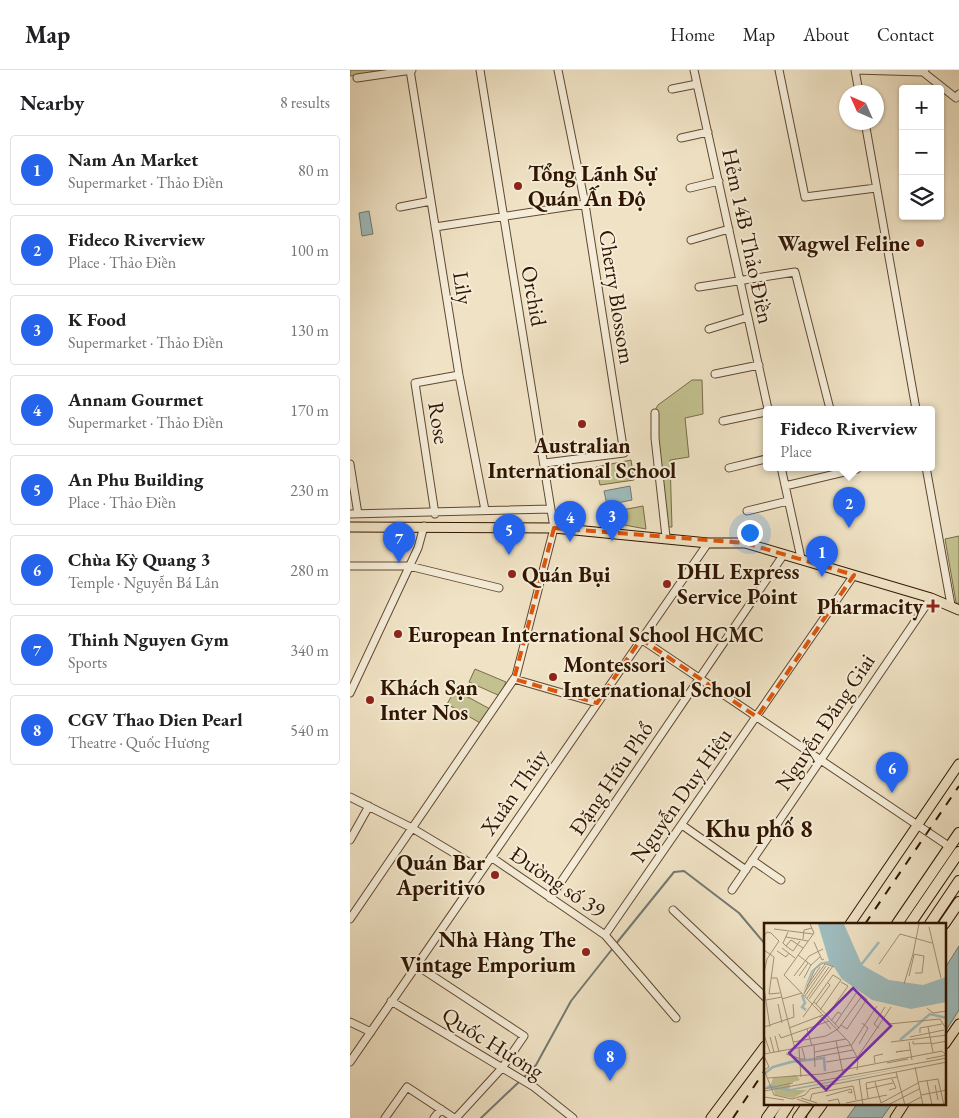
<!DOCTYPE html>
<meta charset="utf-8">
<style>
body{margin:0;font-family:"EB Garamond",serif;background:#f2f2f2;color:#202124}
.controls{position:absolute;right:15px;top:15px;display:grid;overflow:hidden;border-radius:5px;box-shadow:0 1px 4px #0004}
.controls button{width:45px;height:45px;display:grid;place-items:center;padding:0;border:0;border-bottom:1px solid #e0e0e0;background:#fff;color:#202124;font:25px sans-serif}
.compass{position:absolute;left:489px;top:15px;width:45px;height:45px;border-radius:50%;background:#fff;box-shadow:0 1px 4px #0004;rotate:315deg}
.you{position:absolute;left:399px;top:462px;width:18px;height:18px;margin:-12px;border:4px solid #fff;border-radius:50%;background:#1a73e8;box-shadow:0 0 0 8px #1a73e833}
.badge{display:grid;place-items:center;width:32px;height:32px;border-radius:50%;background:#2563eb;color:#fff;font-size:16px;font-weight:700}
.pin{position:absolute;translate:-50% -41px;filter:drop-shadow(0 1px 2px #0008)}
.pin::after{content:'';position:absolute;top:26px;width:18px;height:15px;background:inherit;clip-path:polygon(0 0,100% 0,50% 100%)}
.popup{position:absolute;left:413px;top:336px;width:172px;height:65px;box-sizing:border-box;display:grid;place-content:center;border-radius:5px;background:#fff;filter:drop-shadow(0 1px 4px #0005);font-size:16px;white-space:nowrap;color:#757577}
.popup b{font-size:19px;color:#202124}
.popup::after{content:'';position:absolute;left:50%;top:100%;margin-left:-10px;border:10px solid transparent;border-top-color:#fff}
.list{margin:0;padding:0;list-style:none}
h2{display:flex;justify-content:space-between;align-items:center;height:65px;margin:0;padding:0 20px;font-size:21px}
h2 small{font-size:16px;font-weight:400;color:#757577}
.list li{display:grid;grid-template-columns:32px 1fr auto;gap:15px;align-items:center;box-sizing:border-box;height:70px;margin:0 10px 10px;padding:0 10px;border:1px solid #e0e0e0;border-radius:5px}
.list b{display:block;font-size:19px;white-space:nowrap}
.list p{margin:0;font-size:16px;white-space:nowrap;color:#757577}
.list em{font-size:16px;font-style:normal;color:#757577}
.icon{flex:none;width:28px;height:28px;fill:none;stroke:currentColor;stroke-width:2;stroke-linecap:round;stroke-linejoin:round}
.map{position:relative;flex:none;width:609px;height:1048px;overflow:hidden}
header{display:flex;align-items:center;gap:30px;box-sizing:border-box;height:70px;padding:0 25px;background:#fff;border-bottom:1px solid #e0e0e0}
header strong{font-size:24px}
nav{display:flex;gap:28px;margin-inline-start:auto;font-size:18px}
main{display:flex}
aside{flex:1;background:#fff}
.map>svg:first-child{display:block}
</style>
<header>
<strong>Map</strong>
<nav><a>Home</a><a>Map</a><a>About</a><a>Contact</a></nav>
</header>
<main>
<aside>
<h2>Nearby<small>8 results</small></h2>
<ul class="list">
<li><span class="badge">1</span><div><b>Nam An Market</b><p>Supermarket · Thảo Điền</p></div><em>80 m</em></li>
<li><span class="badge">2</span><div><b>Fideco Riverview</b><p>Place · Thảo Điền</p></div><em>100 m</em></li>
<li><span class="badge">3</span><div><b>K Food</b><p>Supermarket · Thảo Điền</p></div><em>130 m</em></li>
<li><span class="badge">4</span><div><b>Annam Gourmet</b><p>Supermarket · Thảo Điền</p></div><em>170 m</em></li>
<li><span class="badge">5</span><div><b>An Phu Building</b><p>Place · Thảo Điền</p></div><em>230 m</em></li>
<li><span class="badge">6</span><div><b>Chùa Kỳ Quang 3</b><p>Temple · Nguyễn Bá Lân</p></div><em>280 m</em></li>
<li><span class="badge">7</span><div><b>Thinh Nguyen Gym</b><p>Sports</p></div><em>340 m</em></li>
<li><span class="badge">8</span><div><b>CGV Thao Dien Pearl</b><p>Theatre · Quốc Hương</p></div><em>540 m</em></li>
</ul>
</aside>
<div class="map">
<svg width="609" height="1048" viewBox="0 0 609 1048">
<rect width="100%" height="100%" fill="#f0e3c5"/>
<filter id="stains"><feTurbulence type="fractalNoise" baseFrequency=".004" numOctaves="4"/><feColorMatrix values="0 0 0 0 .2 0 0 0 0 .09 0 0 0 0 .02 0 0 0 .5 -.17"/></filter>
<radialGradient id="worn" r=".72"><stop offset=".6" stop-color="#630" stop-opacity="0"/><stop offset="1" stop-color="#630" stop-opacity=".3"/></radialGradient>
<path fill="#c2c18f" stroke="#796b48" d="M0 0H34L0 6Z
M342 310H352L353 344 335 348 339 387 320 390 322 457H316L303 344 308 335Z
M281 390 284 410 250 415 246 397Z
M293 436 296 459 269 454 267 441Z
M609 466V534L606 532 595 469Z
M125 599 156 612 150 626 119 612Z
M105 620 140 639 132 654 97 634Z"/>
<path fill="#9ebcbe" stroke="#727972" d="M19 141 23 164 12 166 9 143Z
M280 416 282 430 257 435 254 421Z
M609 876V940L595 962V898Z
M507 1034H542L532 1048H497Z"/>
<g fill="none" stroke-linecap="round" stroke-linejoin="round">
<path stroke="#727972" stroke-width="2" d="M265 875 324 802 334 801 389 843 415 874
M174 1007 186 995 221 931 263 878
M131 1048 170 1011"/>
<defs>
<path id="minor" d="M60 0 109 305 135 440
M344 0 418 339
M429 0 455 127 526 118
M573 2 606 28 609 24
M7 8 62 0
M322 19 347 14
M509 22 505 0 573 2 575 0
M515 52 566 339
M331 68 358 62
M340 118 369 111
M50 137 81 131
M85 157 235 134
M341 170 379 159
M349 217 445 202 480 339
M359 259 398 247
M365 304 409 295
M305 343V368L316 467
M373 351 416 342
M195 393 274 383 235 134 208 0
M0 394 8 444
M431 397 451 488
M576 397 601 535
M379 398 416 389
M435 416 507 399
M397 441 438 431
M0 444 201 439
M85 444 65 313 109 305
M0 496H59L149 518
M291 569 600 777
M164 609 247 633
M0 623 68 478 74 456
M0 727 62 758 132 800
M332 755 396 800
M0 770 19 736
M141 787 255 865 326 948
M402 790 431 810
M382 820 581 528
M200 828 434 484
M323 840 415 927
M0 849 166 606 204 458 130 0
M255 865 504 505
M66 895 174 966 152 998 106 1048
M41 931 184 1017 223 1048
M0 952 21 962
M0 992 358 473
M35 1048 57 1017 104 1048
M84 1048 91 1039"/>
<path id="major" d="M0 457 204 458 358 473H395L581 528 609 540
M500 854 609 694
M595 974 609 954
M361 1048 415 976
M545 1048 554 1034"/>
<path id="highway" d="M547 854 609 763
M560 854 609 782
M580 854 609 811
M594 854 609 832
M417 1048 427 1034
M430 1048 439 1034
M448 1048 458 1034
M462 1048 472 1034"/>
</defs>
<use href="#minor" stroke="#604831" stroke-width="9"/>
<use href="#major" stroke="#301500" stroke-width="11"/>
<use href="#highway" stroke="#301500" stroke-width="12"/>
<use href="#minor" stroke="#f5edd9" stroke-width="7"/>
<use href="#major" stroke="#f0e3c5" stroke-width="9"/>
<use href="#highway" stroke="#f0e3c5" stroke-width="10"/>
<path stroke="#301500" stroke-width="2" stroke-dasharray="9 9" stroke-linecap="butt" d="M515 854 609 716
M383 1048 415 1000"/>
</g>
<path fill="none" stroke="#df560b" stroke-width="4" stroke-dasharray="10 6" stroke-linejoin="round" d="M204 458 395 473 504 505 407 647 291 569 247 633 164 609Z"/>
<g fill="#8f2418" stroke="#f5edd9" stroke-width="2">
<circle cx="168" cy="116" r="5"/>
<circle cx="570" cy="173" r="5"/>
<circle cx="232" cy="354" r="5"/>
<circle cx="162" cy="504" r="5"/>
<circle cx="317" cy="514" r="5"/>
<path d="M580.5 528.5h5v5h5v5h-5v5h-5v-5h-5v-5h5z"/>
<circle cx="48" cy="564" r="5"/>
<circle cx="203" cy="607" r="5"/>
<circle cx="20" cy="630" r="5"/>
<circle cx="145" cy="805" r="5"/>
<circle cx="236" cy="882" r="5"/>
</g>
<g text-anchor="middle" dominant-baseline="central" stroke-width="4" stroke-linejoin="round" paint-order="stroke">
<g font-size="22" font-weight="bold" fill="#301500" stroke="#f5edd9" text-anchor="start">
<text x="178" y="103">Tổng Lãnh Sự<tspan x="178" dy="25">Quán Ấn Độ</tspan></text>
<text x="560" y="173" text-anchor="end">Wagwel Feline</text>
<text x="232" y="375" text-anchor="middle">Australian<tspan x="232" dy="25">International School</tspan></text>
<text x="327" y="501">DHL Express<tspan x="327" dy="25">Service Point</tspan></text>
<text x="172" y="504">Quán Bụi</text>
<text x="573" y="536" text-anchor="end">Pharmacity</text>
<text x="58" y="564">European International School HCMC</text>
<text x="213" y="594">Montessori<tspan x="213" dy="25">International School</tspan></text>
<text x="30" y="617">Khách Sạn<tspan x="30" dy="25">Inter Nos</tspan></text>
<text x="135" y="792" text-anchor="end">Quán Bar<tspan x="135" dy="25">Aperitivo</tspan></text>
<text x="226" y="869" text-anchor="end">Nhà Hàng The<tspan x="226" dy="25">Vintage Emporium</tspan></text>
</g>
<g font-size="22" fill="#301500" stroke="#f5edd9">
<text transform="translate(398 166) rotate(78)">Hẻm 14B Thảo Điền</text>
<text transform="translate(113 218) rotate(81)">Lily</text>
<text transform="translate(184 226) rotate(80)">Orchid</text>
<text transform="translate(267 227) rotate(81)">Cherry Blossom</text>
<text transform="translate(89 353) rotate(81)">Rose</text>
<text transform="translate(475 652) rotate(-56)">Nguyễn Đăng Giai</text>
<text transform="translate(261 708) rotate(-56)">Đặng Hữu Phổ</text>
<text transform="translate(164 722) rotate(-55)">Xuân Thủy</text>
<text transform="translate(331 725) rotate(-55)">Nguyễn Duy Hiệu</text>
<text transform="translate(208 812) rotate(34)">Đường số 39</text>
<text transform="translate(143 973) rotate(32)">Quốc Hương</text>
</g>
<g font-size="24" font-weight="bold" fill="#301500" stroke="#f5edd9">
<text x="409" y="758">Khu phố 8</text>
</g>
</g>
<g transform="translate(414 853)">
<rect width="182" height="182" fill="#f0e3c5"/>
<path d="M32 152 36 157 26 160V166L7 161 9 155ZM9 163 14 167H43L29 175 11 172Z" fill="#c2c18f"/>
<path d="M54 1H80L98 42 125 57 159 62 182 54V79L147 86 108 77 78 56 70 44 59 39 50 47 39 69 47 48 57 39 65 38ZM148 143 25 168 0 165 7 161 26 166Z" fill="#9ebcbe"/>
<path fill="none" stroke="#9ebcbe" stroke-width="2.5" d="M97 42 115 19M38 72 41 80 38 84 42 87M136 117 166 91 183 95M0 151 9 144 27 139 60 135 61 148"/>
<path fill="none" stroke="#a39176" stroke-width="1" d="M46 1 50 10 20 52 85 119 94 136 93 147M165 4 177 55M10 6 49 11M24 9 19 20 22 23 29 28 36 18M0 13 3 9 7 10 15 18 3 36 0 50M22 14 44 18M39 16 40 7 48 5M50 19 58 37 60 36M22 23 27 17 39 25M18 25 31 35M0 27 10 34 5 71 16 70M13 28 22 34 25 30M34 32 47 42M115 41 136 11 168 20M151 50H158L160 33 149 31 155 1M30 53 45 33 59 26M35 53 44 40M145 53 150 32M7 55H13L31 126M40 55 47 42 56 34M140 61 149 31M43 63 56 44M0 65 6 104M40 70 61 41M40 71 51 46 59 40 70 44M41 73 62 43M43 75 65 44M18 76 38 70M45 76 69 43M2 77 18 74M50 79 75 105M14 81 18 100M52 81 66 62 64 60M163 85 169 90 183 88M56 93 67 106M63 93 84 63 77 59M39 94 69 52 77 57 56 87M121 96 125 101 176 96 183 107M67 98 74 89 77 91M71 101 93 69M77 102 83 106 103 76 89 66M0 104 30 94 29 81M164 104 169 129M25 105 59 92M115 105 110 101 121 84M43 106 48 123M156 110V105L178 101M15 111 17 115 65 98M0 112 6 129M11 113 15 129M6 114 10 129M146 114 180 107M72 118 79 150M149 118V121L167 120M29 119 62 113 74 106 98 73M127 119 183 112M145 119 148 137M95 121 104 105 98 100M167 121 183 118M50 122 51 144M87 123 113 83M35 125 37 154M138 128 132 129 146 127M51 129 86 122M0 131 82 116M22 131 37 136M52 134 89 127M93 135 127 84M37 136H41L38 125M162 136 183 132M62 139 93 134M111 140 110 133 119 131M123 140 144 136M151 144 159 182M0 147 5 144 1 135M1 149 10 172 28 176 41 172 46 166 183 139M132 149 141 182M4 155 58 151 178 128 181 131M95 156 99 182M174 156 180 182M163 158 168 182M111 159 117 180 154 160M154 159 174 156M171 162 174 177M0 166 29 160M102 166 129 160M125 167 132 165 128 156M0 168 183 135M157 172 183 167M62 173 87 166 88 170 84 169M0 174 20 177M37 175 53 180M104 175 102 160 133 154M33 176 50 182M46 178 48 171 89 163 92 177M64 178 74 176 76 182M82 180 123 172M124 182 155 166M142 182 157 174"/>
<path fill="#7b2cbf" fill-opacity="0.15" stroke="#7b2cbf" stroke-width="2.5" d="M89 65 127 103 62 167 25 130Z"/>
<rect width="182" height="182" fill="none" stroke="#301500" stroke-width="2.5"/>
</g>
<rect width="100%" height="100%" filter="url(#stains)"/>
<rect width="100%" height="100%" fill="url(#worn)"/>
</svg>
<div class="controls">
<button>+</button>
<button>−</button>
<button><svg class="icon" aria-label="layers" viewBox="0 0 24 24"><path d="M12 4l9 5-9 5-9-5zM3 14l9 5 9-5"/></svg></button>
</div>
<svg class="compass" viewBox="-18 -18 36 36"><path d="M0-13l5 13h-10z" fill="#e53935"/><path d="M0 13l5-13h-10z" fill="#757577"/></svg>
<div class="you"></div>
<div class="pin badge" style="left:472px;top:507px">1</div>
<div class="pin badge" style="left:499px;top:458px">2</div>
<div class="popup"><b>Fideco Riverview</b>Place</div>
<div class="pin badge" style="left:262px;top:471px">3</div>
<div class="pin badge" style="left:220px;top:472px">4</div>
<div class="pin badge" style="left:159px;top:485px">5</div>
<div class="pin badge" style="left:542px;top:723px">6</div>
<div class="pin badge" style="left:49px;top:493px">7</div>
<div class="pin badge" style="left:260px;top:1011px">8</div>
</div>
</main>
